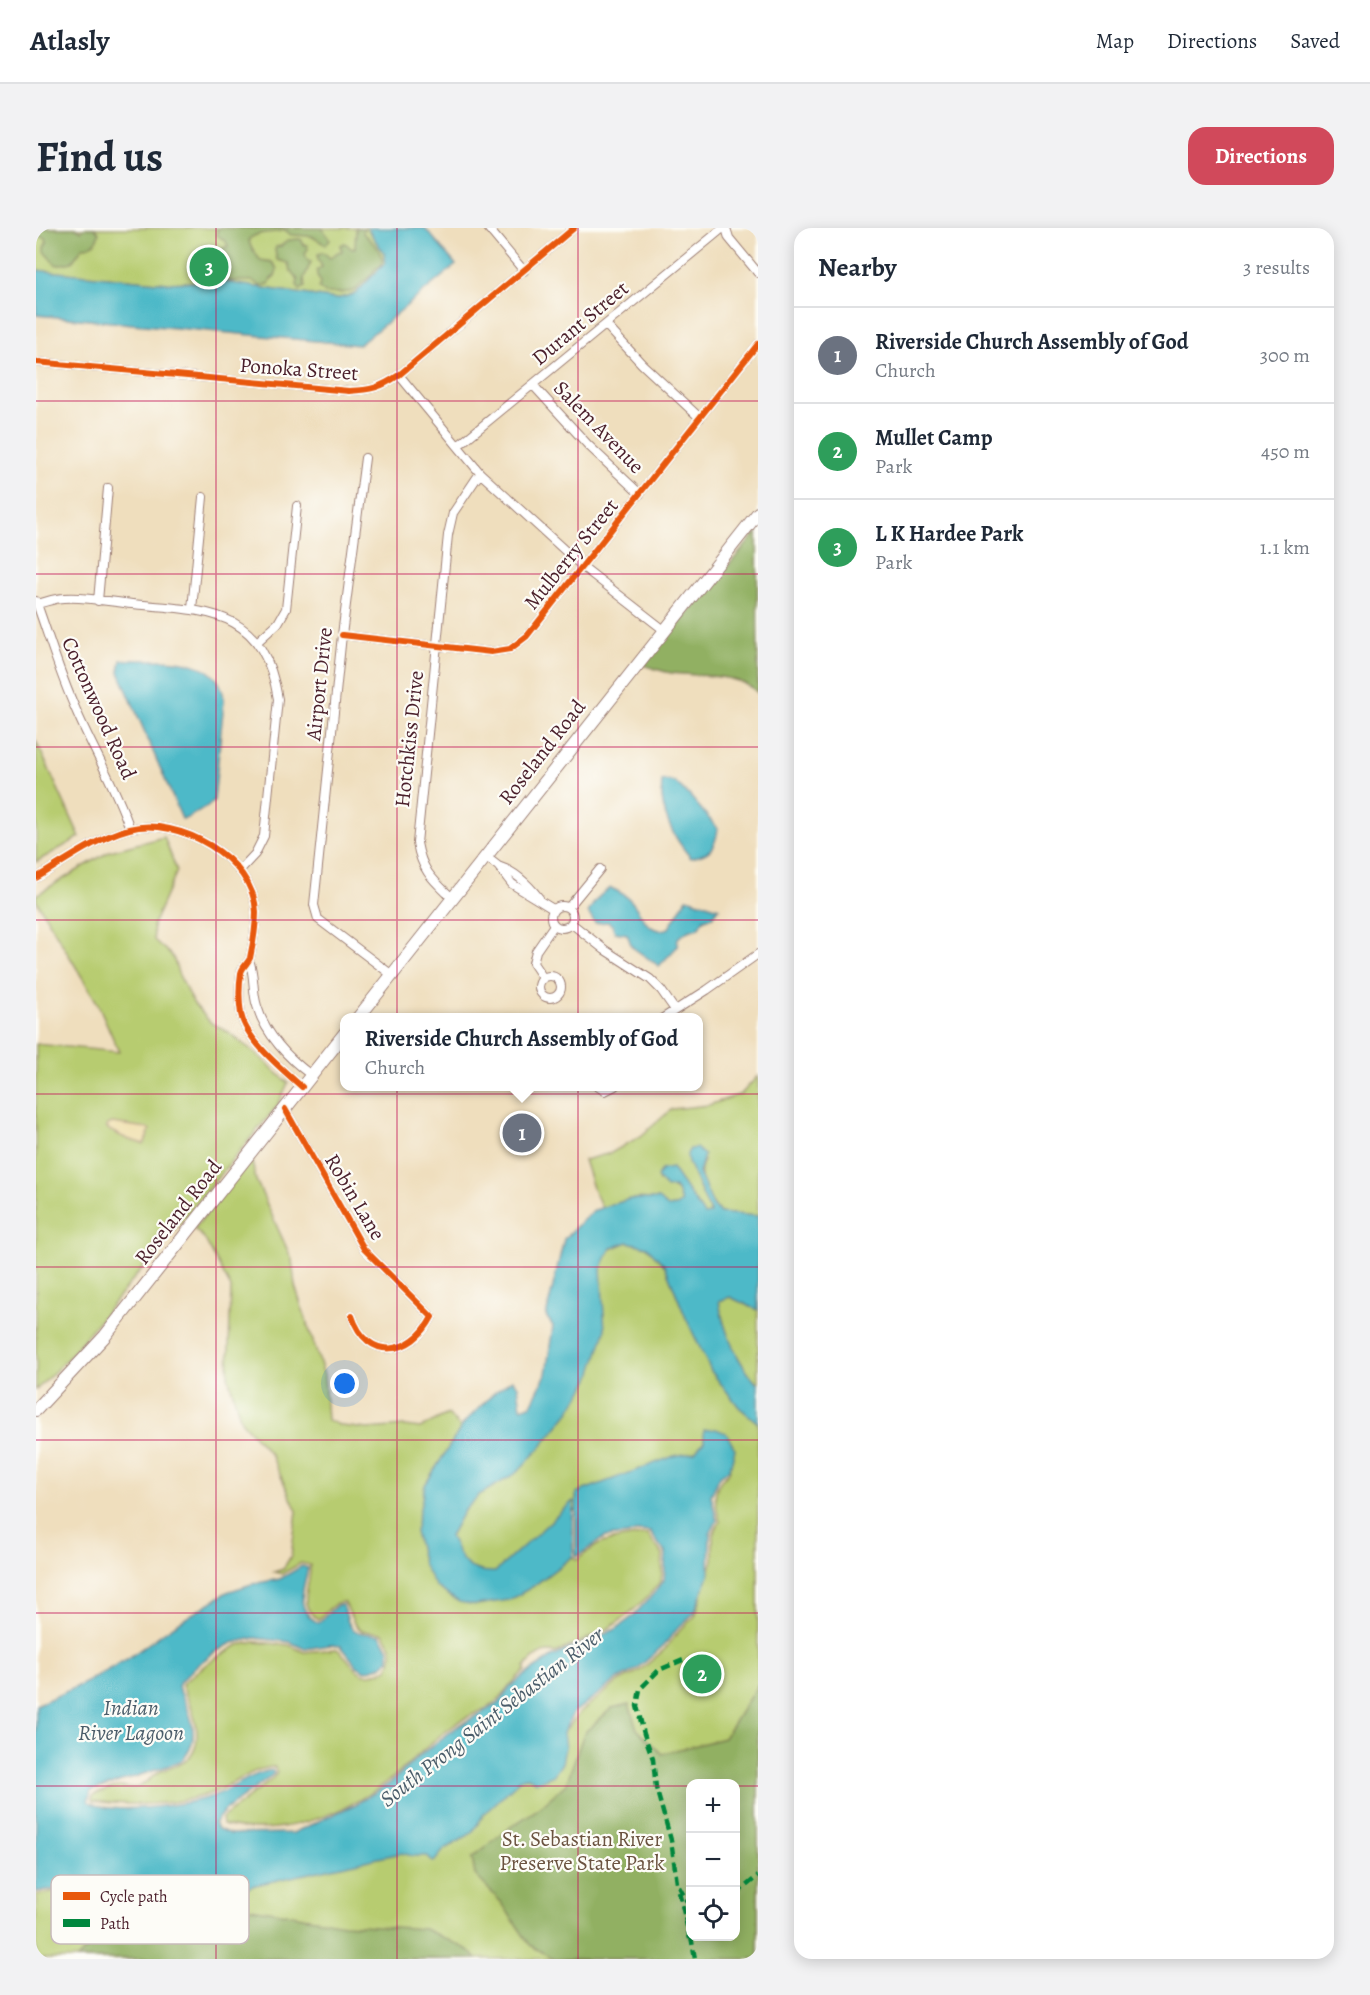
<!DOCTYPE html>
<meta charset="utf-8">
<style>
body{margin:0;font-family:Alegreya,serif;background:#f2f2f3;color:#1f2937}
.controls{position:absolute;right:18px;bottom:18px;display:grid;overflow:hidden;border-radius:12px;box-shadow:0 3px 15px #0003}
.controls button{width:54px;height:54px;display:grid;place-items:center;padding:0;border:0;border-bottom:2px solid #e0e1e3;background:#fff;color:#1f2937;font:30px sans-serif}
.you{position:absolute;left:309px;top:1156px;width:21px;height:21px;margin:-15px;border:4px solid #fff;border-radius:50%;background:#1a73e8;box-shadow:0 0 0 9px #1a73e833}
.badge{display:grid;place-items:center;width:39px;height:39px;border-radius:50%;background:#d1495b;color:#fff;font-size:20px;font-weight:700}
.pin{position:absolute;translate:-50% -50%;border:3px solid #fff;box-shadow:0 2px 6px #0006}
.popup{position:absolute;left:304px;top:785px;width:363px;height:78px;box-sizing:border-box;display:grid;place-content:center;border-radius:12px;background:#fff;filter:drop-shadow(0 2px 4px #0005);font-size:20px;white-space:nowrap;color:#747a83}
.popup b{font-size:22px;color:#1f2937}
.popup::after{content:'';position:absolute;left:50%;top:100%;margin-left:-12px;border:12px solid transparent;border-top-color:#fff}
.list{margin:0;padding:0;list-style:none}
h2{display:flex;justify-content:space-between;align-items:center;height:78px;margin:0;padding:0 24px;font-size:26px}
h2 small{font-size:20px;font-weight:400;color:#747a83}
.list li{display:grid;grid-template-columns:39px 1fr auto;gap:18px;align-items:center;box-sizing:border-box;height:96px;padding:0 24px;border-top:2px solid #e0e1e3}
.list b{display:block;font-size:22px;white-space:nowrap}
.list p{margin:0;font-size:20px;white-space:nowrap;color:#747a83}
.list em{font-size:20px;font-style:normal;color:#747a83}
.icon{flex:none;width:33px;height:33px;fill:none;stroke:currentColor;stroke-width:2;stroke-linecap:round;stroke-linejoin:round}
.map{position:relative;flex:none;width:722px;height:1731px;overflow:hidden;border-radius:18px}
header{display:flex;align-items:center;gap:36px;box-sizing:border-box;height:84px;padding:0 30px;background:#fff;border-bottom:2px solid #e0e1e3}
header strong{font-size:28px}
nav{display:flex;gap:33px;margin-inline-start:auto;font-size:21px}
.intro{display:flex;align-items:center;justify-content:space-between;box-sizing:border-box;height:144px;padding:0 36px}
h1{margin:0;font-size:42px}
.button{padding:15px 27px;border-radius:18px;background:#d1495b;color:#fff;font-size:21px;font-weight:700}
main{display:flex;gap:36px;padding:0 36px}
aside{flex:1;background:#fff;border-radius:18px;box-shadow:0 3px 15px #0003}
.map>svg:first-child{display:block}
</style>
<header>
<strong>Atlasly</strong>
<nav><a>Map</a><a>Directions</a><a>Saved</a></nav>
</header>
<div class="intro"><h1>Find us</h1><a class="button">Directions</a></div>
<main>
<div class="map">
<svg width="722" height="1731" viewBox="0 0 722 1731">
<rect width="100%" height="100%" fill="#fdfcf7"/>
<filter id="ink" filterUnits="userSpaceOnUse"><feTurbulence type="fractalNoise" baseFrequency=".0167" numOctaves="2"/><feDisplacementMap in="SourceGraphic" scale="12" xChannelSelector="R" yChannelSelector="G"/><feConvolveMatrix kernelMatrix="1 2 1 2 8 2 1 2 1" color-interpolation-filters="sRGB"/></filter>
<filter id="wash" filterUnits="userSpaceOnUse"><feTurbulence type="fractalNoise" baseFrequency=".008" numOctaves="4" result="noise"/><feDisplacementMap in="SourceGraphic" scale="24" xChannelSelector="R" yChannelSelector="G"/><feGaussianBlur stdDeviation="1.35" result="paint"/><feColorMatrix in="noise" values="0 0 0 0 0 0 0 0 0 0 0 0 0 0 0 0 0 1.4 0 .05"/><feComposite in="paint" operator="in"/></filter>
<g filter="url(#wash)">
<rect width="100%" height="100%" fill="#efdebd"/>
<path fill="#b7cc70" stroke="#80764e" stroke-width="1.5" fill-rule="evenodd" d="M0 0H331L348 25 349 35 319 66 300 71 182 53 131 55 0 42Z
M0 513 44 609 0 634Z
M128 609 141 643 117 697 118 712 137 729 142 745 158 776 175 795 192 804 224 829 252 855 242 877 31 1131 0 1162V816L83 824 62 776 0 672V667L74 623Z
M722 848V988L684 985C674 973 658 948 668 933L652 934 675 986 668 987 636 940 622 952 641 962 645 975 640 978 632 979C613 963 588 973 566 980L557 960 548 932 575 925 605 908 636 881 673 877 705 866Z
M215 930 220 952 256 1032 259 1058 288 1147 291 1192 306 1198 331 1201 369 1198 384 1200 412 1186 425 1200 389 1257 387 1336 496 1359 537 1328 538 1331 541 1332C561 1316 563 1314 588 1310 597 1309 603 1306 612 1307L627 1327C626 1334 627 1344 625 1351 623 1358 615 1364 611 1369 580 1401 559 1408 519 1425 506 1421 497 1430 489 1439V1443C477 1451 471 1463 461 1473 453 1480 442 1484 433 1488 423 1493 415 1500 406 1506 387 1521 370 1540 351 1554 305 1587 243 1611 187 1597L186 1590 235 1552 241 1545 239 1539C218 1539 198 1556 178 1564 140 1578 97 1578 57 1573L56 1571 57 1568C65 1564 74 1559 83 1559 90 1558 96 1561 102 1559 111 1555 117 1547 125 1543 135 1539 146 1538 154 1529 170 1510 155 1477 146 1458L147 1455 173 1434 202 1417 219 1414 253 1417 268 1424 301 1421C323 1438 317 1455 352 1441 358 1420 359 1424 347 1405L326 1403C313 1393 316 1386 308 1374L300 1375 282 1391C259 1377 276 1357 274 1337L265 1335 246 1346 238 1344 247 1341 255 1328 261 1283 235 1227 205 1193 192 1148 195 1060 168 1010 158 1001Z
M592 1014 611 1019 629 1038 650 1090 703 1179 722 1195V1731H0V1667L26 1662 109 1667 365 1625 532 1499 544 1484 582 1454 603 1443 629 1421 645 1401 659 1388 677 1332V1306L684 1294C679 1273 674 1260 693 1244L694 1240 532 1285 474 1334 455 1347 442 1348 425 1333 414 1308 427 1284 443 1267 478 1246 562 1037 572 1027 575 1021ZM654 1556H700V1708H654Z
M694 1069 722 1082V1157C702 1136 687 1102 683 1073Z"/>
<path fill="#91b062" stroke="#6e6846" stroke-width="1.5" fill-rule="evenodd" d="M0 0H41L45 3 48 0H58L63 5C60 15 57 19 47 19L36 34 21 37C15 33 13 28 8 24V19L11 14 10 10 0 8Z
M181 0H286L294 11 290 17 275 8 255 7 249 2C240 5 231 4 223 6 219 7 216 9 213 11L214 17 224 32 236 34 241 41 239 48 235 51 233 56 224 58C222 57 218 53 216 53 203 52 176 58 173 38 172 27 183 22 192 18L190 14 181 7Z
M320 0H328L327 5 341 19 347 32 345 38 339 41C335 51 325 53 320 62 310 66 300 65 289 65L283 60 284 53 281 48V42L286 39 282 31V26L287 24 294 30 302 24 306 23 305 17 309 15 316 21 319 20Z
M263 11 266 12 267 17H271L272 21 269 25 271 32 275 34 268 50 269 59 264 62 261 57 262 52 254 42 252 35 241 32 239 22 240 19 245 18 252 12Z
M721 304 722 465C698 442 660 450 630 444 622 442 614 439 607 437Z
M722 1456V1731H518L494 1717 465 1674 439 1647 436 1630 470 1602 499 1583 530 1556 548 1505 576 1480 593 1476 601 1501 626 1526 688 1510ZM654 1556H700V1708H654Z
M136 1675 196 1680 209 1679 308 1696 389 1701 433 1722 441 1731H41L67 1706Z"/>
<path fill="#eeda9e" stroke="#9c7c64" stroke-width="1.5" d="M76 895 111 900 114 902 108 916 91 911 73 902 70 898Z"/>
<path fill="#4db9c8" stroke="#4c6c7a" stroke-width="1.5" d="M331 0H389L420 37 323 117 0 87V42L131 55 182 53 300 71 319 66 349 35 348 25Z
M85 432C120 433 186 424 188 473L178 572C171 582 160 582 152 590L146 591 83 444Z
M626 552 639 554 654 568 682 601C679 621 674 626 655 630 636 608 623 581 626 552Z
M575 660C582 663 591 668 596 674 605 685 613 709 633 700L651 670 683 680 676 689 668 691 662 700 652 703 642 710 641 719 623 738 596 719 591 706 579 704 576 697 572 694 559 695 552 685C557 675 564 665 575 660Z
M660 920 668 927 663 945 677 977 684 985 722 988V1082L694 1069 683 1073C687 1102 702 1136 722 1157V1195L703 1179 675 1143 650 1090 629 1038 611 1019 592 1014 575 1020 565 1041 569 1103 554 1151 533 1184 504 1220 479 1246 443 1267 427 1284 414 1308C425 1332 429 1345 459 1344L537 1273V1328L496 1359 473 1372 440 1377 423 1374 400 1359 387 1336 379 1304 389 1257 428 1195 459 1164 476 1152 482 1158 485 1180 495 1177 510 1146 517 1098 510 1088 528 1011 546 993 559 982 594 971H622L632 979 640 978 645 975 641 962 638 959 630 960 621 949 625 942 636 940 668 987 675 986 652 934 651 926 654 921Z
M680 1201 690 1205 699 1221 694 1240 684 1248 675 1267 681 1293 674 1306 673 1347 658 1385 643 1399 627 1418 601 1441 581 1452 537 1485 527 1505 529 1520 526 1535 518 1547 501 1554 492 1549 486 1550 448 1586 436 1605 408 1622 398 1634 395 1633 392 1628H377L365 1625 219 1657C201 1665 194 1666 174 1665 167 1665 159 1668 152 1668 100 1667 52 1654 0 1664V1477L45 1457 91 1431 134 1400 191 1364 216 1356 244 1351 266 1338 272 1340C267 1362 258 1381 282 1395L301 1377H306C310 1382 309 1385 311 1391 316 1408 330 1405 344 1407L353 1421V1431L346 1438 329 1443 321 1438 305 1418 294 1417 269 1421 254 1414 219 1410 196 1415 179 1424 160 1438 144 1454 142 1459C154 1483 168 1513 144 1534L55 1563 52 1573C73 1589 152 1576 177 1568 197 1561 215 1545 237 1542L238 1545 233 1550 188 1583 178 1595 182 1601 194 1606 257 1605 320 1576 353 1556 388 1524 421 1499 463 1475 475 1458 487 1448 516 1429 580 1401 596 1389 620 1363 628 1352 630 1326 614 1304 602 1303 591 1307 569 1309 540 1329V1265L638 1228 659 1224 668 1213V1202Z"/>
</g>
<g filter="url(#ink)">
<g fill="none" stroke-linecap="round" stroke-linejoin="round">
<defs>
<path id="minor" d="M452 0 488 43
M690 0 693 10 722 45
M570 97 606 136 664 190
M0 134 313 163C335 162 344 160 363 147L538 0
M363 147 444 245 547 339 628 402
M497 157 552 217 604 266
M423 217 687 0
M329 230 306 407 278 677 282 691 356 747
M0 373C13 409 24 447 40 482 57 522 80 559 94 601
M62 373 72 260
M1 376C10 374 19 370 28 370 47 368 76 374 96 376 173 383 227 380 242 471L228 608 219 626 203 643
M156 381 167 269
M306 407 455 424 474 421 491 408 722 116
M221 414 242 395 250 381 261 278
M449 628 462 638 476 656 517 681
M462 638C479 643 492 656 503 670
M0 650C29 633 60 610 93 601 142 588 218 630 220 684 220 698 217 716 214 730 212 735 206 739 205 745 203 758 203 773 205 786 210 812 247 842 266 859
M416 670C396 651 386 643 381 615L412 307 417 285 444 245
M515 689a11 11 0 1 1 22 0a11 11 0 1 1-22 0Z
M532 680 564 641
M535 695 569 722 614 751 625 762 639 782
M213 732C219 747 216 763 221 778 229 806 253 831 275 847
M503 759a11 11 0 1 1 22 0a11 11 0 1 1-22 0Z
M507 750 497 735 500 723 518 697
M627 790 671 762 722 726
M561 858 569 863 579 858
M249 881 328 1021 396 1089C376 1128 331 1134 316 1088"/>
<path id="secondary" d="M322 790 722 285
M0 1182 69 1108 309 805"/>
</defs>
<use href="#minor" stroke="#9c7e74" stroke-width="10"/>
<use href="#secondary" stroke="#9c7e74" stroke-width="14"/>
<use href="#minor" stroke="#fff" stroke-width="8"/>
<use href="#secondary" stroke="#fff" stroke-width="12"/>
<path stroke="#00873e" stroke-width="4.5" stroke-dasharray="9 4.5" stroke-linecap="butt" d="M647 1432 623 1442 604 1461 601 1478 608 1506 617 1531 620 1560 635 1612 641 1655 654 1679
M643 1664 654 1711
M700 1666 722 1648
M655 1708 659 1731"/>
<defs>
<path id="cycleway" d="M0 134 313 163C335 162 344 160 363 147L538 0
M306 407 455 424 474 421 491 408 722 116
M0 650C29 633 60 610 93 601 142 588 218 630 220 684 220 698 217 716 214 730 212 735 206 739 205 745 203 758 203 773 205 786 210 812 247 842 266 859
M249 881 328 1021 396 1089C376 1128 331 1134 316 1088"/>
</defs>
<use href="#cycleway" stroke="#fdfcf7" stroke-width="10"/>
<use href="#cycleway" stroke="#e8590c" stroke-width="6"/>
</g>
</g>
<path fill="none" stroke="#c2185b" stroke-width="1.5" stroke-opacity="0.55" d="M180 0V1731M361 0V1731M542 0V1731M0 173H722M0 346H722M0 519H722M0 692H722M0 866H722M0 1039H722M0 1212H722M0 1385H722M0 1558H654M700 1558H722"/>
<g text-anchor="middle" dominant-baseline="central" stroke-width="4.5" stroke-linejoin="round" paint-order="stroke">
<g font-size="21" fill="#4a1f2b" stroke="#fdfcf7">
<text transform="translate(544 95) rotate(-40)">Durant Street</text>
<text transform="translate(263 141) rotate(4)">Ponoka Street</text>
<text transform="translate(563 199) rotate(46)">Salem Avenue</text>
<text transform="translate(535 326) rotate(-51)">Mulberry Street</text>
<text transform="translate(283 456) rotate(-84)">Airport Drive</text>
<text transform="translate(63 480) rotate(66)">Cottonwood Road</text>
<text transform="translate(373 511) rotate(-84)">Hotchkiss Drive</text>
<text transform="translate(506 524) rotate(-52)">Roseland Road</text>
<text transform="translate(319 969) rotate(59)">Robin Lane</text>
<text transform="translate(142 984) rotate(-52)">Roseland Road</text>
</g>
<g font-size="21" fill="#6b5340" stroke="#fdfcf7">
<text x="546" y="1611">St. Sebastian River<tspan x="546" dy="24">Preserve State Park</tspan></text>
</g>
<g font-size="22" font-style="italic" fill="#4b5d6a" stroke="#fdfcf7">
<text x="95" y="1480">Indian<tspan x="95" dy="25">River Lagoon</tspan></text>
<text transform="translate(456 1489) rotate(-38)">South Prong Saint Sebastian River</text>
</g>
</g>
<rect x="15" y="1647" width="198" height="69" rx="9" fill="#fdfcf7" stroke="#c7baba" stroke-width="1.5"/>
<rect x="27" y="1664" width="27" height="8" fill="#e8590c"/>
<rect x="27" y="1691" width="27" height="8" fill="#00873e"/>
<g font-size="16" fill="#4a1f2b">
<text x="64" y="1674">Cycle path</text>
<text x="64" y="1701">Path</text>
</g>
</svg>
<div class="controls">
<button>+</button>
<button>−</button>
<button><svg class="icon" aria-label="locate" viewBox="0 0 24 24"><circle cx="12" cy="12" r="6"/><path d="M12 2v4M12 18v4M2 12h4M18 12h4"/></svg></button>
</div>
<div class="you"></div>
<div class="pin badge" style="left:486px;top:905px;background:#6b7280">1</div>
<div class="popup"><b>Riverside Church Assembly of God</b>Church</div>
<div class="pin badge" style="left:666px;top:1446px;background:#2e9e5b">2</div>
<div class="pin badge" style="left:173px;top:39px;background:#2e9e5b">3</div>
</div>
<aside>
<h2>Nearby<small>3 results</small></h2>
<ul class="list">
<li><span class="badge" style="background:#6b7280">1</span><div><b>Riverside Church Assembly of God</b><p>Church</p></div><em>300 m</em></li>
<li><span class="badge" style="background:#2e9e5b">2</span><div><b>Mullet Camp</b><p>Park</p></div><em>450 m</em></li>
<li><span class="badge" style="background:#2e9e5b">3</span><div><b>L K Hardee Park</b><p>Park</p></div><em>1.1 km</em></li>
</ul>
</aside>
</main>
